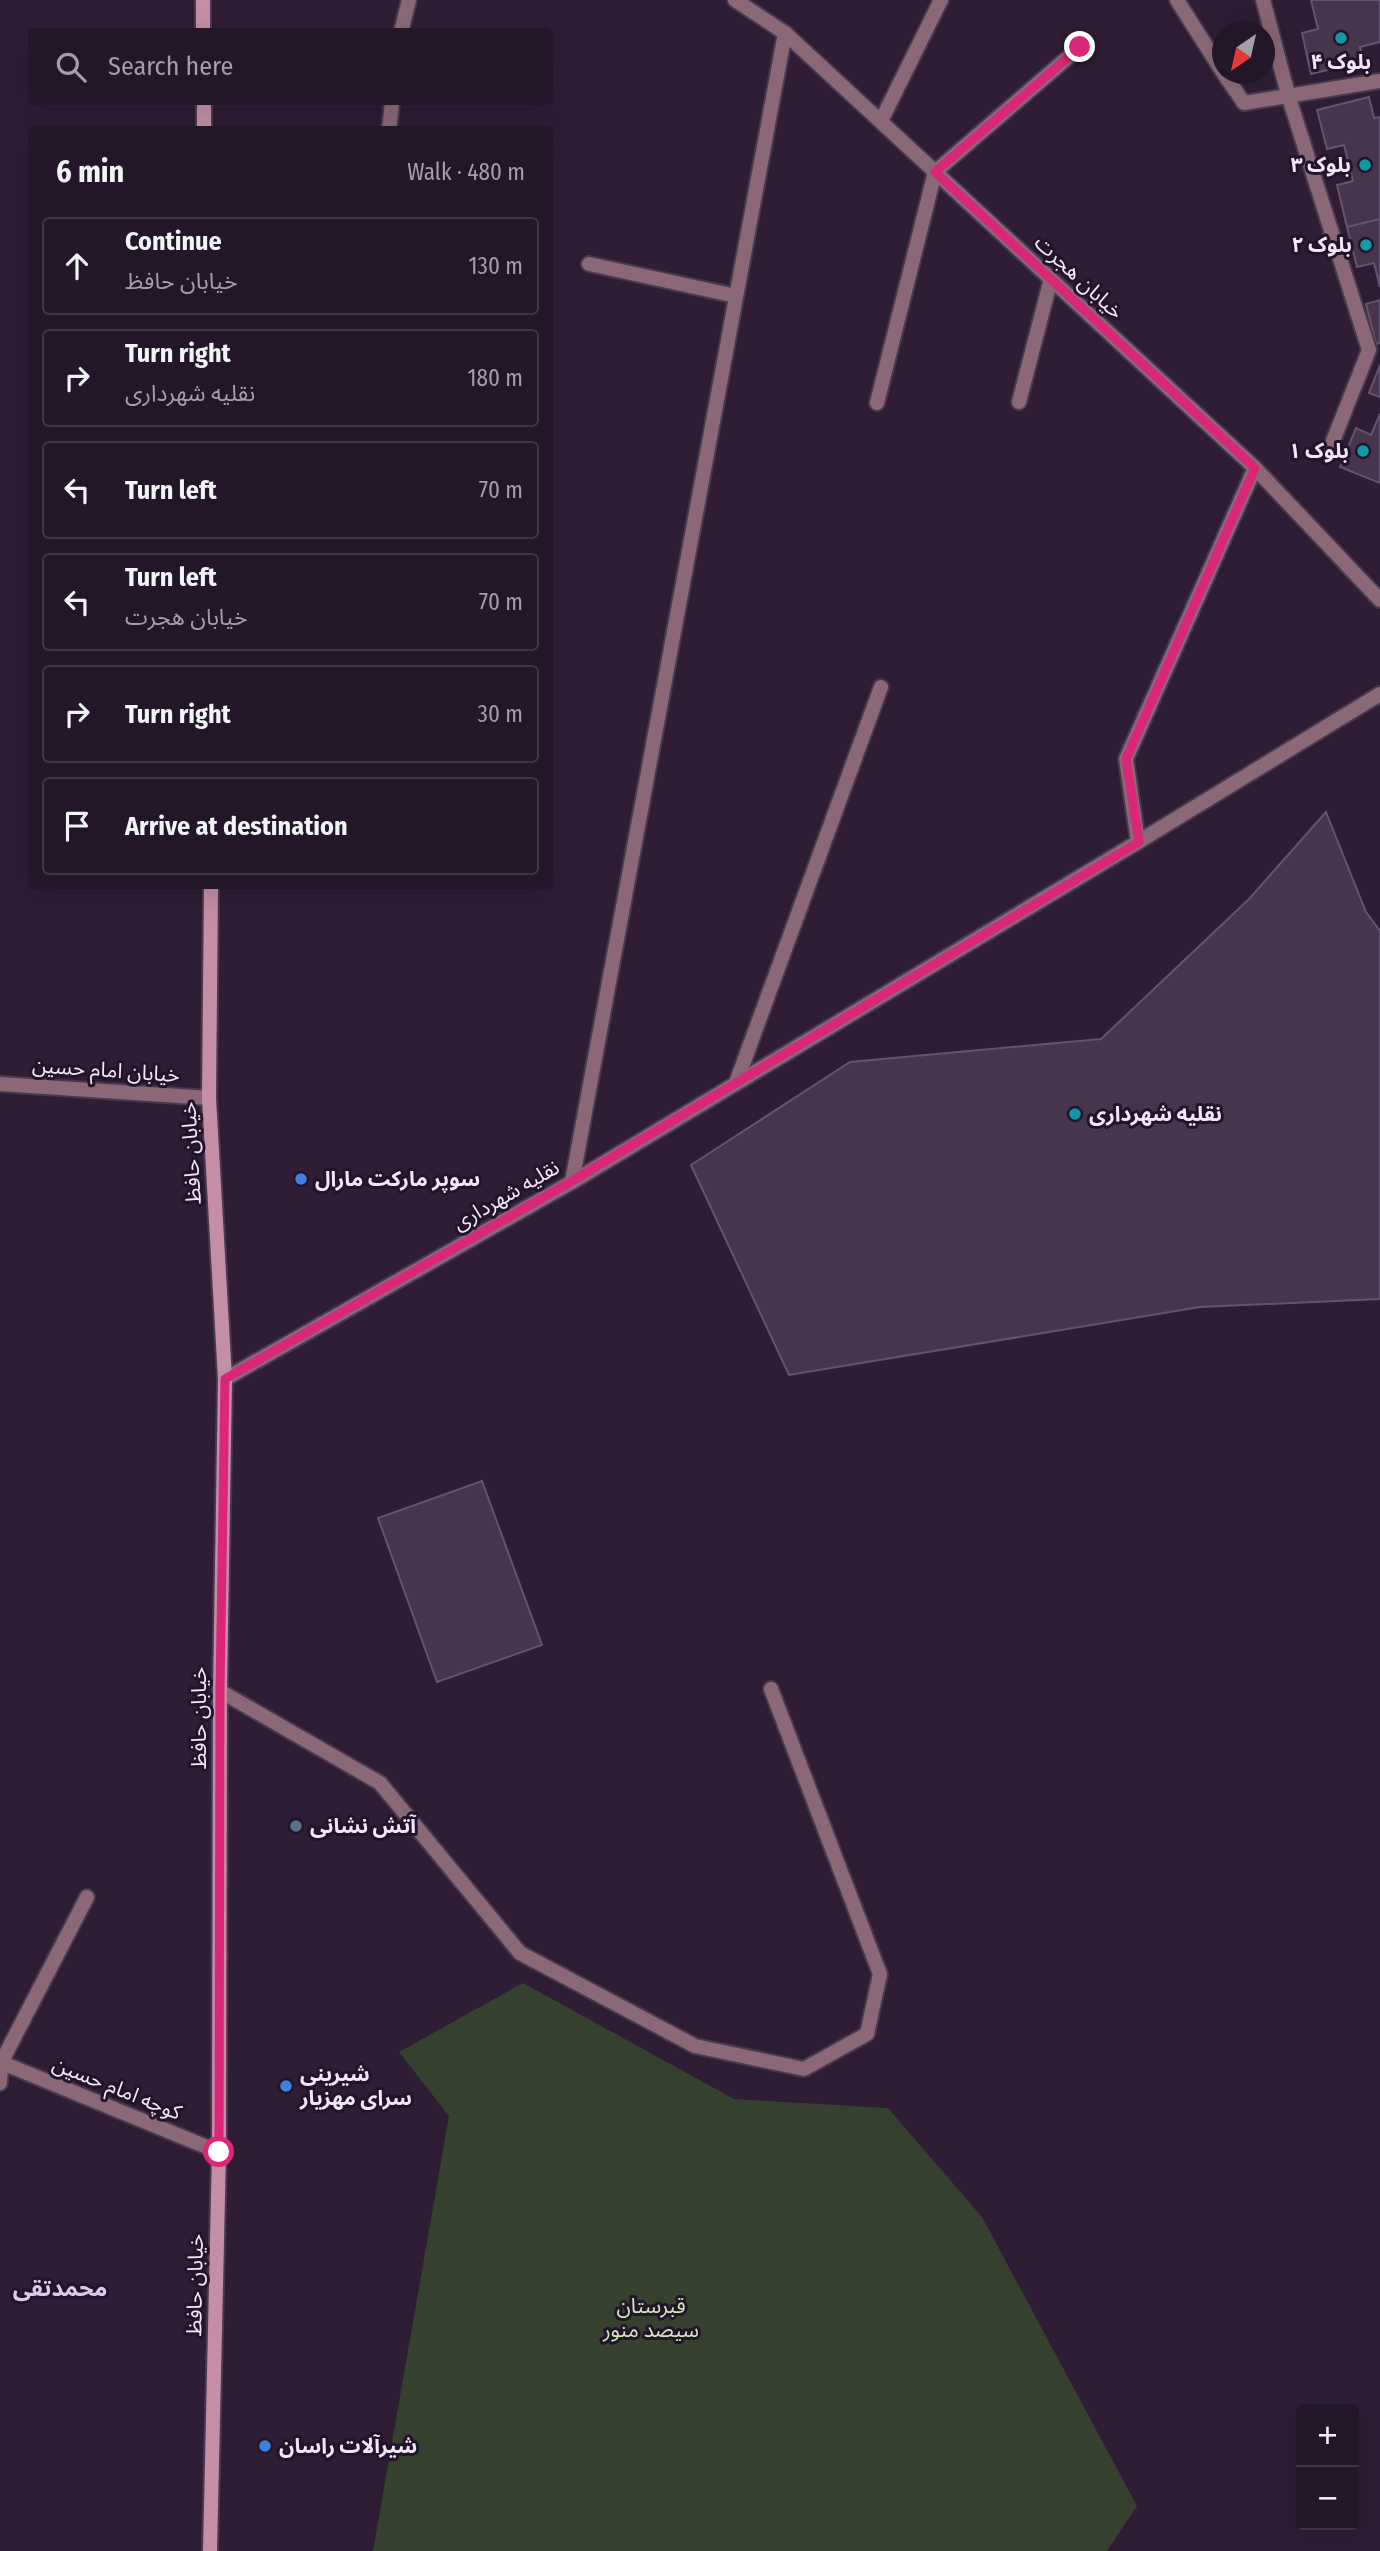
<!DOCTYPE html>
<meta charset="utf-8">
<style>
body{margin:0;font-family:"Fira Sans Condensed","Noto Sans Arabic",sans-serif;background:#2a1f30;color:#f1f3f6}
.controls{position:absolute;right:21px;bottom:21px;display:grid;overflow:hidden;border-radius:7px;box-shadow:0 7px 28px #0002}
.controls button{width:63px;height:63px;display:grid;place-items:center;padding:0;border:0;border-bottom:2px solid #3f3545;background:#221628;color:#f1f3f6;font:35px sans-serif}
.compass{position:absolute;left:1212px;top:21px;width:63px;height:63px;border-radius:50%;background:#221628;box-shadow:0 7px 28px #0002;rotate:214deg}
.stop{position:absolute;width:21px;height:21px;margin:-16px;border:5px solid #db2777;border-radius:50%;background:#fff}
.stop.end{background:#db2777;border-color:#fff;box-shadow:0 2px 7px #0008}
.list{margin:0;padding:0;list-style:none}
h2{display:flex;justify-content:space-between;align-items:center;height:91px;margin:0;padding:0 28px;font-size:30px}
h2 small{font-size:23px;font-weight:400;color:#a29fa8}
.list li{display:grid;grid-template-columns:46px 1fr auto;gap:21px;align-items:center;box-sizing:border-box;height:98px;margin:0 14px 14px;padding:0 14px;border:2px solid #3f3545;border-radius:7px}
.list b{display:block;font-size:26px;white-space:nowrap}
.list p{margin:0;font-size:23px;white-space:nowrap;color:#a29fa8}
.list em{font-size:23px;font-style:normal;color:#a29fa8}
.icon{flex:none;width:38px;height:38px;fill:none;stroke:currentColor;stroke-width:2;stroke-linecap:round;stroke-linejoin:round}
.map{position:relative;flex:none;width:1380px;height:2551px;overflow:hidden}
.search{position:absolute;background:#221628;box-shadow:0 7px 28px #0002;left:28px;top:28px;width:525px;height:77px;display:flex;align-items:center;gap:18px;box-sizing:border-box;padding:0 24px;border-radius:7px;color:#a29fa8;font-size:26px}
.panel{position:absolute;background:#221628;box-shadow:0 7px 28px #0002;left:28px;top:126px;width:525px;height:763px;border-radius:7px}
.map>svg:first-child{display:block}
</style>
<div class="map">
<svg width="1380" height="2551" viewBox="0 0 1380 2551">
<rect width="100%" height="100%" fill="#2e1d35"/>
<path fill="#36402f" d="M523 1983 734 2099 888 2108 982 2217 1137 2506 1107 2551H373L449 2116 399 2052Z"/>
<path fill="#46354d" stroke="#66536e" stroke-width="2" d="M1311 0H1380V42L1360 47 1364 61 1311 74 1302 33 1318 29Z
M1369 97 1374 118 1380 117V219L1347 227 1337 185 1353 181 1344 145 1327 149 1317 110Z
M1380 219V287L1374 263 1357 267 1347 227Z
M1380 300V343L1376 344 1366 304Z
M1380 365V397L1369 393Z
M1380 414V483L1340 467 1356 428 1371 435Z
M1326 812 1366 912 1380 931V1299L1200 1307 789 1375 691 1165 850 1062 1101 1039 1249 899Z
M482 1481 542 1645 437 1682 378 1518Z"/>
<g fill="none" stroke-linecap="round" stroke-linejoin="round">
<defs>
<path id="service" d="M220 1691 380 1783 520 1953 695 2046 804 2069 867 2034 880 1974 771 1689"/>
<path id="minor" d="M1177 0 1222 71
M1263 0 1289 98 1369 350 1329 451
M401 32 409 0
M1224 74 1244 103 1380 81
M881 121 941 0
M389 130 392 102
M589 264 736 296
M1019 402 1051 279
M877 403 935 172 1080 47
M1138 842 1126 759 1255 468
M736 1083 881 687
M572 1182 785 33
M0 2062 219 2152
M0 2083 1 2063 87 1897"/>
<path id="tertiary" d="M735 0 785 33 1255 468 1380 600
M0 1084 209 1098
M225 1379 572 1182 1138 842 1380 694"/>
<path id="secondary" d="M203 0V32
M204 102V130
M210 2551 219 2152 220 1691 225 1379 209 1098 211 886"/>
</defs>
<use href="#service" stroke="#493950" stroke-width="18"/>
<use href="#minor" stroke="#493950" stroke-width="18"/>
<use href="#tertiary" stroke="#493950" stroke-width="18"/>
<use href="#secondary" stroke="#493950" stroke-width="18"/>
<use href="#service" stroke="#8a6877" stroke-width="14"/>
<use href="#minor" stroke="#8a6877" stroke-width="14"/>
<use href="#tertiary" stroke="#8a6877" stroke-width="14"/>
<use href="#secondary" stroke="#c48ea6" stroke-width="14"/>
</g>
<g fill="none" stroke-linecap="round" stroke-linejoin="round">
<path stroke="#db2777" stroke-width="9" d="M219 2152 220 1691 225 1379 572 1181 1139 842 1126 759 1255 468 935 172 1080 47"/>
</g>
<g fill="#0f9aa8" stroke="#24142b" stroke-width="2.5">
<circle cx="1341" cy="38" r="7"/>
<circle cx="1365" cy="165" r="7"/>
<circle cx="1366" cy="245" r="7"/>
<circle cx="1363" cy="451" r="7"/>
<circle cx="1075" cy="1114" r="7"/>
</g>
<g fill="#3f7fe0" stroke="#24142b" stroke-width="2.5">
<circle cx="301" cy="1179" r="7"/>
<circle cx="286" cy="2086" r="7"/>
<circle cx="265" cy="2446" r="7"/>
</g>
<circle fill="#5c6f8a" stroke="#24142b" stroke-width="2.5" cx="296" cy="1826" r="7"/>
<g text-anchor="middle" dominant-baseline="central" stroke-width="6" stroke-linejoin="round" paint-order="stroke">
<g font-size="21" font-weight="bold" fill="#f2e7f7" stroke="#24142b" text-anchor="start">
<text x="1341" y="62" text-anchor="middle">بلوک ۴</text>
<text x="1351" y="165" text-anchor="end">بلوک ۳</text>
<text x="1352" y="245" text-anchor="end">بلوک ۲</text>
<text x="1349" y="451" text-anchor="end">بلوک ۱</text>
<text x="1089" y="1114">نقلیه شهرداری</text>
<text x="315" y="1179">سوپر مارکت مارال</text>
<text x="310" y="1826">آتش نشانی</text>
<text x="300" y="2074">شیرینی<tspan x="300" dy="24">سرای مهزیار</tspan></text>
<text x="279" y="2446">شیرآلات راسان</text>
</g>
<g font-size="21" fill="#f2e7f7" stroke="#24142b">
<text transform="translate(1079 277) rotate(43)">خیابان هجرت</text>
<text transform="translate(106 1070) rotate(4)">خیابان امام حسین</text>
<text transform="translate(191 1153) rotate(-93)">خیابان حافظ</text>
<text transform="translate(506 1195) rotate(-30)">نقلیه شهرداری</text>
<text transform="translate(199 1718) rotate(-90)">خیابان حافظ</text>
<text transform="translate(117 2088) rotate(22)">کوچه امام حسین</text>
<text transform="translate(195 2285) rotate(-89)">خیابان حافظ</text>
</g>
<g font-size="21" fill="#cdebb6" stroke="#24142b">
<text x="651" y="2306">قبرستان<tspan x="651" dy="24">سیصد منور</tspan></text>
</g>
<g font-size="23" font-weight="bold" fill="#dfc9e9" stroke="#24142b">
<text x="60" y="2288">محمدتقی</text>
</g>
</g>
</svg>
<div class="controls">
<button>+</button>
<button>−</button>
</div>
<svg class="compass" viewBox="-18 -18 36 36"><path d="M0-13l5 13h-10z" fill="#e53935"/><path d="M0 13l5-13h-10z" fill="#a29fa8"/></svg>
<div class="stop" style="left:219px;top:2152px"></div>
<div class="stop end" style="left:1080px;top:47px"></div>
<div class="search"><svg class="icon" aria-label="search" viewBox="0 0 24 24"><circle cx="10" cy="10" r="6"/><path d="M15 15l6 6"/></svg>Search here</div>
<section class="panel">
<h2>6 min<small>Walk · 480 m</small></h2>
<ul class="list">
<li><svg class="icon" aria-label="ahead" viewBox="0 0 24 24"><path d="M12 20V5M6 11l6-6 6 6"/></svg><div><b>Continue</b><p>خیابان حافظ</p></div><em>130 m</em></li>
<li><svg class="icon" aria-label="right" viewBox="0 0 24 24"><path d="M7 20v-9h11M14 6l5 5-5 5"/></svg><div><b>Turn right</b><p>نقلیه شهرداری</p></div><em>180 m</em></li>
<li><svg class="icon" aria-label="left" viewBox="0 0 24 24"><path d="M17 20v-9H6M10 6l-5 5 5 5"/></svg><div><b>Turn left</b></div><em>70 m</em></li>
<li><svg class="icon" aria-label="left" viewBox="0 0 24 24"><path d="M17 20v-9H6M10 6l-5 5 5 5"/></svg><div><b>Turn left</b><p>خیابان هجرت</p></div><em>70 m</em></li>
<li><svg class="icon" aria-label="right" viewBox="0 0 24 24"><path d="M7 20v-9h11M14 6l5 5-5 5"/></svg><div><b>Turn right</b></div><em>30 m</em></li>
<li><svg class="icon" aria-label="arrive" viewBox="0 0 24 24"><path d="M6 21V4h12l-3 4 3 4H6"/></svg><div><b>Arrive at destination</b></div></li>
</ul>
</section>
</div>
